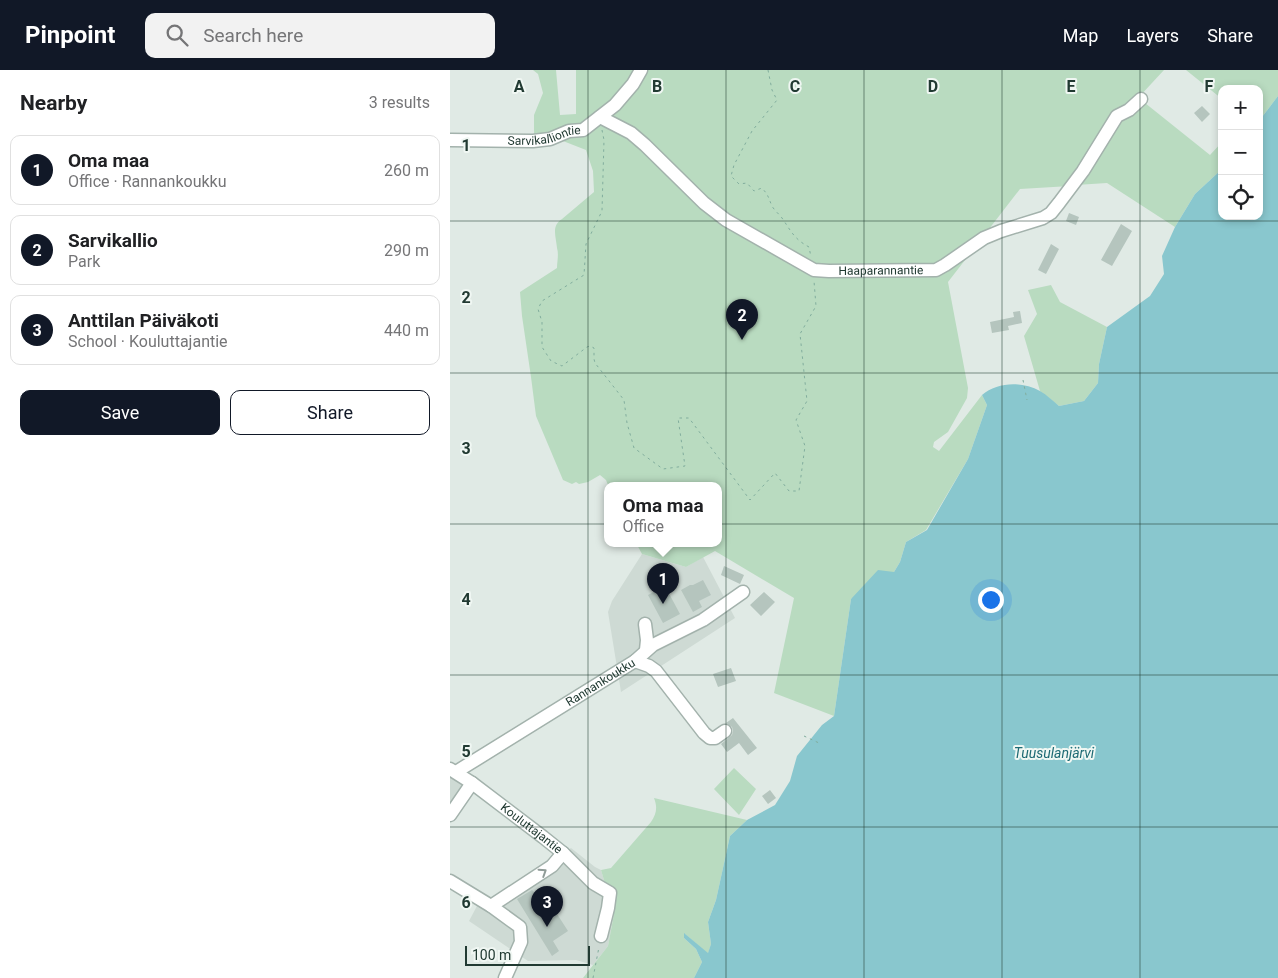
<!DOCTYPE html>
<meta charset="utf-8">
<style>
body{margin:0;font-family:Roboto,sans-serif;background:#f2f2f2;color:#202124}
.controls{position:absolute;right:15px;top:15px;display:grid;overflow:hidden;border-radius:10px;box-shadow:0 2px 8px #0003}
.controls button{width:45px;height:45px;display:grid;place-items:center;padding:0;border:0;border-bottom:1px solid #e0e0e0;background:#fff;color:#202124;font:25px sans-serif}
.scale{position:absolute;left:15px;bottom:12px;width:125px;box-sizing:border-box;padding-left:5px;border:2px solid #213a32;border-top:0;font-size:14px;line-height:18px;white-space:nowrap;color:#213a32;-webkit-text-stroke:4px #f0f7f3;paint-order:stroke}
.you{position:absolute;left:540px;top:529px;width:18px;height:18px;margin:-12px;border:4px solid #fff;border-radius:50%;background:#1a73e8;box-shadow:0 0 0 8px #1a73e833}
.badge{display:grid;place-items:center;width:32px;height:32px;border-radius:50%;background:#111827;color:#fff;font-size:16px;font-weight:700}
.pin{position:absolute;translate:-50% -41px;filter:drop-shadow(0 1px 2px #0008)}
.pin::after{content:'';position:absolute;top:26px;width:18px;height:15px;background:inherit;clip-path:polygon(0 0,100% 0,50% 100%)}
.popup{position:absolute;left:154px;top:412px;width:118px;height:65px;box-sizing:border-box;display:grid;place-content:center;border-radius:10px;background:#fff;filter:drop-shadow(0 1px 4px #0005);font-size:16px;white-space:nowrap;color:#757577}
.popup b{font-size:19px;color:#202124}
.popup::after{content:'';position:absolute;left:50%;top:100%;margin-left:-10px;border:10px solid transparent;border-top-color:#fff}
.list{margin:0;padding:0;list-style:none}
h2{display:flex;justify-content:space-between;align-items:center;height:65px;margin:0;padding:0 20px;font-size:21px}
h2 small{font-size:16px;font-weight:400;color:#757577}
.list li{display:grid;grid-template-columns:32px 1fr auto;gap:15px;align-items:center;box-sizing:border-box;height:70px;margin:0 10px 10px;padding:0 10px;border:1px solid #e0e0e0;border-radius:10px}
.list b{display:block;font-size:19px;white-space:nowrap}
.list p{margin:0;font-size:16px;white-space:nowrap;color:#757577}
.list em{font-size:16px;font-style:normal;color:#757577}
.actions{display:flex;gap:10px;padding:15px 20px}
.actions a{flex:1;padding:11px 0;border:1px solid #111827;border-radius:10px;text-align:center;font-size:18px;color:#111827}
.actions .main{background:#111827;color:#fff}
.icon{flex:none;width:28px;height:28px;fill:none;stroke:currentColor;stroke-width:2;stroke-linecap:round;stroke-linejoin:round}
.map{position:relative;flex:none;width:828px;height:908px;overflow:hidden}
header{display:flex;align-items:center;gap:30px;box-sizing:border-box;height:70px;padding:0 25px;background:#111827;color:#fff}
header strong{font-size:24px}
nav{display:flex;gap:28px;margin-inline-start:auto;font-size:18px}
.search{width:350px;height:45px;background:#f2f2f2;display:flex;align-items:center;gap:12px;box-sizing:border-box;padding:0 18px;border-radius:10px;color:#757577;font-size:19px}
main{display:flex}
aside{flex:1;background:#fff}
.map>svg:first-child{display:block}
</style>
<header>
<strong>Pinpoint</strong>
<div class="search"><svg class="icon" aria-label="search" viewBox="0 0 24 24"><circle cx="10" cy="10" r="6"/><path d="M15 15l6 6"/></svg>Search here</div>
<nav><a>Map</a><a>Layers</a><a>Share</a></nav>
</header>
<main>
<aside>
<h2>Nearby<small>3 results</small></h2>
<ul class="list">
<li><span class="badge">1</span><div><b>Oma maa</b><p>Office · Rannankoukku</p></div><em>260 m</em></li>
<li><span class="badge">2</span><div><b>Sarvikallio</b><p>Park</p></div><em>290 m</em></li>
<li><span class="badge">3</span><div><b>Anttilan Päiväkoti</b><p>School · Kouluttajantie</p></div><em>440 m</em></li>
</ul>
<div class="actions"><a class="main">Save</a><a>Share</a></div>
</aside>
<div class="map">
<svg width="828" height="908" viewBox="0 0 828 908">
<rect width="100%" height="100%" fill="#e0eae5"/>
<path fill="#cedad4" d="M192 484 236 497 253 487 285 548 171 622 158 542 162 531Z
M0 694 28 709 0 750Z
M121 778 145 797 151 800 164 844 158 876 143 895 126 890 78 891 19 851 27 836 40 830 82 807Z"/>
<path fill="#b9dbc0" d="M83 0H106L110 45 126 44V0H714L689 27 620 116 570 119 498 212 518 318 517 328 498 362 484 372 483 377 489 381 532 325 537 335 518 389 476 460 456 472 450 492 444 502 401 529 384 646 324 623 344 528 265 481 236 497 192 484 186 473H268V415H158L156 410 150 405 138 412 129 414 126 412 122 414 113 410 86 346 81 307 72 246 70 222 107 198C107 192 109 184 107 178 106 166 101 156 112 149L144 122 143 101 136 80 113 71 105 65 84 69V45L93 23 88 4Z
M736 0H828V26L809 51V19H772V29Z
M695 33 760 85 772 72V99L745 124 725 157 657 113 626 115 669 48Z
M601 215 610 232 657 257 649 294 648 313 634 331 609 336 590 321 574 266 587 244 578 220Z
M284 698 306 719 289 745 264 719Z
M204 728 297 750 280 766 266 830 258 852 261 874 258 884 235 864 234 868 246 879 252 892 244 908H133L158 876 164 844 151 800 161 798 201 752C206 744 208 738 204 728Z"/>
<path fill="#89c7ce" d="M828 26V908H244L252 892 246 879 234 868V863L258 883 261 874 258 852 266 830 280 766 297 750 325 735 340 711 347 686 372 655 384 646 401 529 428 500 444 502 450 492 456 472 477 460 518 389 537 335 532 325C547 312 572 311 590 321 597 325 603 331 609 336L634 331 648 313 649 294 657 257 700 226 714 204 712 186 725 157 745 124 772 99V146H809V51Z"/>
<path fill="#b5c5be" d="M752 36 760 44 752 52 744 43Z
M619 143 629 147 626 155 616 151Z
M671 154 682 161 662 196 651 190Z
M601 174 609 179 596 204 588 200Z
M570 241 572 253 558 256 559 260 542 263 540 252 564 247 563 242Z
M274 496 294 505 290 514 271 505Z
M253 510 261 525 249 531 252 537 243 542 231 520 240 515H243Z
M215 516 230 544 213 553 198 525Z
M314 522 325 532 311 546 300 535Z
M281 598 286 611 268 617 263 604Z
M283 648 307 678 298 685 289 673 277 682 271 674 282 665 283 661 282 657 276 653Z
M320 720 326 728 318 734 312 726Z
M91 819 118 861 103 871 109 881 102 886 67 829 82 820 85 823Z"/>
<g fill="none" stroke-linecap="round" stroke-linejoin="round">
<defs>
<g id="minor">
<path id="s1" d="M150 47 181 63 195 75 254 133 276 150 364 200 379 201 486 200 495 195 534 168 551 161 593 148 601 143 609 133 633 101 667 46 679 40 691 29"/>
<path id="s2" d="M0 70 83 71 100 69 119 61 133 60 165 35 183 14 191 0"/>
<path d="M195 554 197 570 196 580"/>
<path d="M185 591 199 596 206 601 254 663 260 668H265L275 661"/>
<path id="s3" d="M0 699 22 713 93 767 113 783 143 813 160 823 158 838 151 866"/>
<path id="s4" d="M6 702 185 591 203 575 253 550 293 522"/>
<path d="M0 745 22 713"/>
<path d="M0 811 41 836 70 857 71 872 55 908"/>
<path d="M41 836 102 796 113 783"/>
</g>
</defs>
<use href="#minor" stroke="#a3b2ac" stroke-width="15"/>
<path stroke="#81ad9d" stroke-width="1" stroke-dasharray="2.5 4" stroke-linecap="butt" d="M318 0 322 20 327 30 302 61 284 95 281 106 289 114 297 113 304 121 312 118C319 126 318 127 322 136 324 140 329 144 332 148 341 161 344 169 359 177L361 187
M152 60 154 70 152 141 136 174 134 205 92 231 88 239 92 252V277L101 291 112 296 137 277 140 276 144 278V289L145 293 174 330 177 353 184 378 213 399 235 396 228 348H239L300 430 325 403 339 421H349L355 376 346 350 357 331 350 264 366 236 364 211
M573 310 577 330
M354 666 369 673
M143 908 149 877"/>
<use href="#minor" stroke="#fff" stroke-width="12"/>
</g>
<defs><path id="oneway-chevron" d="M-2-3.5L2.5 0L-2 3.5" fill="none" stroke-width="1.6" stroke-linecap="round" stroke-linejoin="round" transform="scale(1.25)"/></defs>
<use stroke="#909c98" href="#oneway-chevron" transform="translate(93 802) rotate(-33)"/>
<path fill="none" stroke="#213a32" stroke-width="1" stroke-opacity="0.55" d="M138 0V908M276 0V908M414 0V908M552 0V908M690 0V908M0 151H828M0 303H828M0 454H828M0 605H828M0 757H828"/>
<g text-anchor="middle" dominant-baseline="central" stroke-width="4" stroke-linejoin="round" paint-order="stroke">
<g font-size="12" fill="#213a32" stroke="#f0f7f3">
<text stroke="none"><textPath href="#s2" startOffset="95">Sarvikalliontie</textPath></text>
<text stroke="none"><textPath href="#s1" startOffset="332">Haaparannantie</textPath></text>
<text stroke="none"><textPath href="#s4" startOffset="170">Rannankoukku</textPath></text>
<text stroke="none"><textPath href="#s3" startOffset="101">Kouluttajantie</textPath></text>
</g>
<g font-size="14" font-style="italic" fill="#1d6a74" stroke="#f0f7f3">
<text x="604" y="683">Tuusulanjärvi</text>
</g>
</g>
<g font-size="16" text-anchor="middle" font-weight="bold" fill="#213a32" stroke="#f0f7f3" stroke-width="4" stroke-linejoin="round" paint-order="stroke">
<text x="69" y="22">A</text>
<text x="207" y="22">B</text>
<text x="345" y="22">C</text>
<text x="483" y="22">D</text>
<text x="621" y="22">E</text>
<text x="759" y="22">F</text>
<text x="16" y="81">1</text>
<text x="16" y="233">2</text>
<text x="16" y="384">3</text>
<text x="16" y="535">4</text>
<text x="16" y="687">5</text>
<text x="16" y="838">6</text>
</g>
</svg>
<div class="controls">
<button>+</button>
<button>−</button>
<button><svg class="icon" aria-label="locate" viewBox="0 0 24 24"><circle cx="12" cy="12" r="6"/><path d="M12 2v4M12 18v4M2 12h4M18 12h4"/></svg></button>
</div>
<div class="scale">100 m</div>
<div class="you"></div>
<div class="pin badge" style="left:213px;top:534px">1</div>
<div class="popup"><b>Oma maa</b>Office</div>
<div class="pin badge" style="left:292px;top:270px">2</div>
<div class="pin badge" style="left:97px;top:857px">3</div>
</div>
</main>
